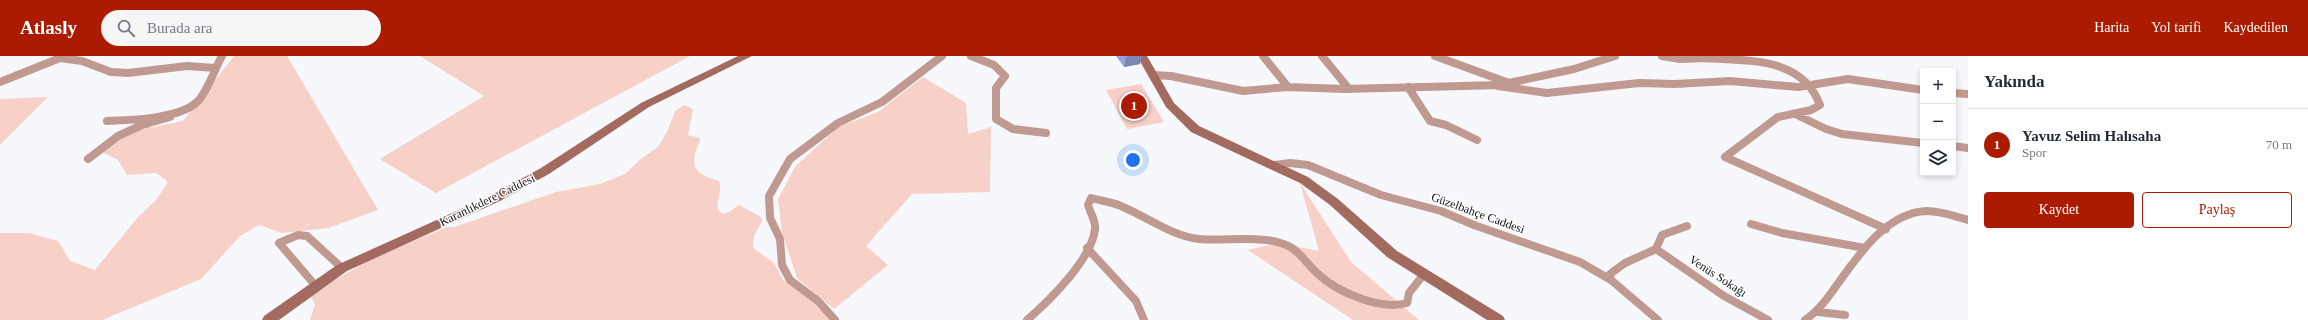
<!DOCTYPE html>
<html lang="tr">
<meta charset="utf-8">
<style>
body{margin:0;font-family:"Times New Roman",serif;background:#f6f6f7;color:#1f2937}
.controls{position:absolute;right:12px;top:12px;display:grid;overflow:hidden;border-radius:4px;box-shadow:0 2px 6px #0003}
.controls button{width:36px;height:36px;display:grid;place-items:center;padding:0;border:0;border-bottom:1px solid #e0e1e3;background:#fff;color:#1f2937;font:20px sans-serif}
.you{position:absolute;left:1133px;top:104px;width:14px;height:14px;margin:-10px;border:3px solid #fff;border-radius:50%;background:#1a73e8;box-shadow:0 0 0 6px #1a73e833}
.badge{display:grid;place-items:center;width:26px;height:26px;border-radius:50%;background:#aa1b00;color:#fff;font-size:13px;font-weight:700}
.pin{position:absolute;translate:-50% -50%;border:2px solid #fff;box-shadow:0 1px 4px #0006}
.list{margin:0;padding:0;list-style:none}
h2{display:flex;justify-content:space-between;align-items:center;height:52px;margin:0;padding:0 16px;font-size:17px}
h2 small{font-size:13px;font-weight:400;color:#747a83}
.list li{display:grid;grid-template-columns:26px 1fr auto;gap:12px;align-items:center;box-sizing:border-box;height:72px;padding:0 16px;border-top:1px solid #e0e1e3}
.list b{display:block;font-size:15px;white-space:nowrap}
.list p{margin:0;font-size:13px;white-space:nowrap;color:#747a83}
.list em{font-size:13px;font-style:normal;color:#747a83}
.actions{display:flex;gap:8px;padding:12px 16px}
.actions a{flex:1;padding:9px 0;border:1px solid #aa1b00;border-radius:4px;text-align:center;font-size:14px;color:#aa1b00}
.actions .main{background:#aa1b00;color:#fff}
.icon{flex:none;width:22px;height:22px;fill:none;stroke:currentColor;stroke-width:2;stroke-linecap:round;stroke-linejoin:round}
.map{position:relative;flex:none;width:1968px;height:264px;overflow:hidden}
header{display:flex;align-items:center;gap:24px;box-sizing:border-box;height:56px;padding:0 20px;background:#aa1b00;color:#fff}
header strong{font-size:19px}
nav{display:flex;gap:22px;margin-inline-start:auto;font-size:14px}
.search{width:280px;height:36px;background:#f6f6f7;display:flex;align-items:center;gap:10px;box-sizing:border-box;padding:0 14px;border-radius:22px;color:#747a83;font-size:15px}
main{display:flex}
aside{flex:1;background:#fff}
.map>svg:first-child{display:block}
</style>
<header>
<strong>Atlasly</strong>
<div class="search"><svg class="icon" aria-label="search" viewBox="0 0 24 24"><circle cx="10" cy="10" r="6"/><path d="M15 15l6 6"/></svg>Burada ara</div>
<nav><a>Harita</a><a>Yol tarifi</a><a>Kaydedilen</a></nav>
</header>
<main>
<div class="map">
<svg width="1968" height="264" viewBox="0 0 1968 264">
<rect width="100%" height="100%" fill="#f7f8fb"/>
<path fill="#f7d0c8" d="M234 0H287L378 154 328 172 282 177 259 169 240 180 201 223 102 264H0V177H29L58 185 70 205 95 214 138 161 156 144 168 126 156 117 127 119 118 104 100 95 115 77 142 70 153 71 183 65Z
M420 0H690L436 137 380 103 484 40Z
M923 21 966 47 968 78 991 71 990 136 912 138 866 190 888 209 834 253 797 222 782 176 778 143 795 111 838 71 878 56Z
M1141 28 1164 66 1127 73 1106 34Z
M48 41 0 89V43Z
M684 49 693 53 688 79 700 82C700 88 696 92 695 98 690 116 705 121 719 125 723 134 716 144 718 154L723 158 729 156 739 149 761 161 762 165 754 180 753 192 774 207 783 224 804 238 831 264H310L315 248 310 239 371 203 447 171H454L556 136 600 128 625 118 642 102 658 91 668 74 675 55Z
M1300 127 1351 206 1419 264H1353L1248 194 1279 187 1319 195Z"/>
<g fill="none" stroke-linecap="round" stroke-linejoin="round">
<path stroke="#c09991" stroke-width="8" d="M971 0 994 9 1005 20 996 32V63L1013 73 1046 77
M1263 0 1288 31
M1322 0 1349 33
M1435 0 1509 27 1574 13 1615 0
M1662 0 1680 3 1708 2
M1704 2C1747 5 1802 0 1820 49L1811 54 1778 61 1725 101 1886 173
M1153 19 1171 20 1243 35 1288 31 1344 33 1502 29
M0 26 60 2 82 5 111 16 128 17 187 10 215 12
M1498 30 1547 37 1639 27 1675 28 1730 25 1798 31 1848 23 1923 34
M1408 31 1430 65 1446 69 1477 84
M1953 37 1968 38
M1795 58 1826 73 1842 78 1923 87
M107 65C131 64 179 63 197 46 207 37 215 12 222 0
M1953 90 1968 92
M88 103 118 80 142 69 170 61
M1274 109 1290 107 1308 109 1381 139 1441 155 1474 169 1580 206 1611 224 1658 264
M1751 168 1782 177 1865 192
M1087 192 1136 245 1144 264
M1656 193 1724 240 1768 264
M1611 224 1610 218 1625 207 1656 193 1662 179 1687 170
M315 229 279 187 298 179 307 180 342 212
M1818 256 1845 259
M835 264 818 245 790 224 782 209 780 183 770 162 769 140 790 103 838 67 882 46 942 0
M1027 264C1049 245 1092 203 1095 173 1096 165 1090 156 1088 149L1091 142C1102 145 1113 146 1123 151 1147 161 1172 180 1199 183 1225 186 1268 177 1292 192 1301 198 1309 210 1318 218 1337 236 1381 255 1407 247L1409 237 1424 218
M1805 264C1820 254 1829 240 1839 226 1860 197 1887 157 1926 155 1941 155 1955 160 1968 164"/>
<path fill="#a36b60" fill-rule="evenodd" d="M738 0H752L649 51 549 118 500 145 347 215 279 264H262L264 260 337 209 492 139 541 112 641 47Z
M1137 0H1147L1174 47 1199 70 1308 121 1338 143 1397 195 1503 260 1505 264H1487L1387 201 1330 149 1300 127 1191 76 1166 51Z"/>
</g>
<path fill="#97a6da" d="M1116 0H1141L1140 8 1124 11Z"/>
<path fill="#7b87b1" d="M1131 0H1141L1140 8 1124 11 1126 1Z"/>
<g text-anchor="middle" dominant-baseline="central" stroke-width="3" stroke-linejoin="round" paint-order="stroke">
<g font-size="12" fill="#101011" stroke="#fff">
<text transform="translate(487 144) rotate(-26)">Karanlıkdere Caddesi</text>
<text transform="translate(1478 157) rotate(20)">Güzelbahçe Caddesi</text>
<text transform="translate(1718 220) rotate(33)">Venüs Sokağı</text>
</g>
</g>
</svg>
<div class="controls">
<button>+</button>
<button>−</button>
<button><svg class="icon" aria-label="layers" viewBox="0 0 24 24"><path d="M12 4l9 5-9 5-9-5zM3 14l9 5 9-5"/></svg></button>
</div>
<div class="you"></div>
<div class="pin badge" style="left:1134px;top:50px">1</div>
</div>
<aside>
<h2>Yakında<small></small></h2>
<ul class="list">
<li><span class="badge">1</span><div><b>Yavuz Selim Halısaha</b><p>Spor</p></div><em>70 m</em></li>
</ul>
<div class="actions"><a class="main">Kaydet</a><a>Paylaş</a></div>
</aside>
</main>
